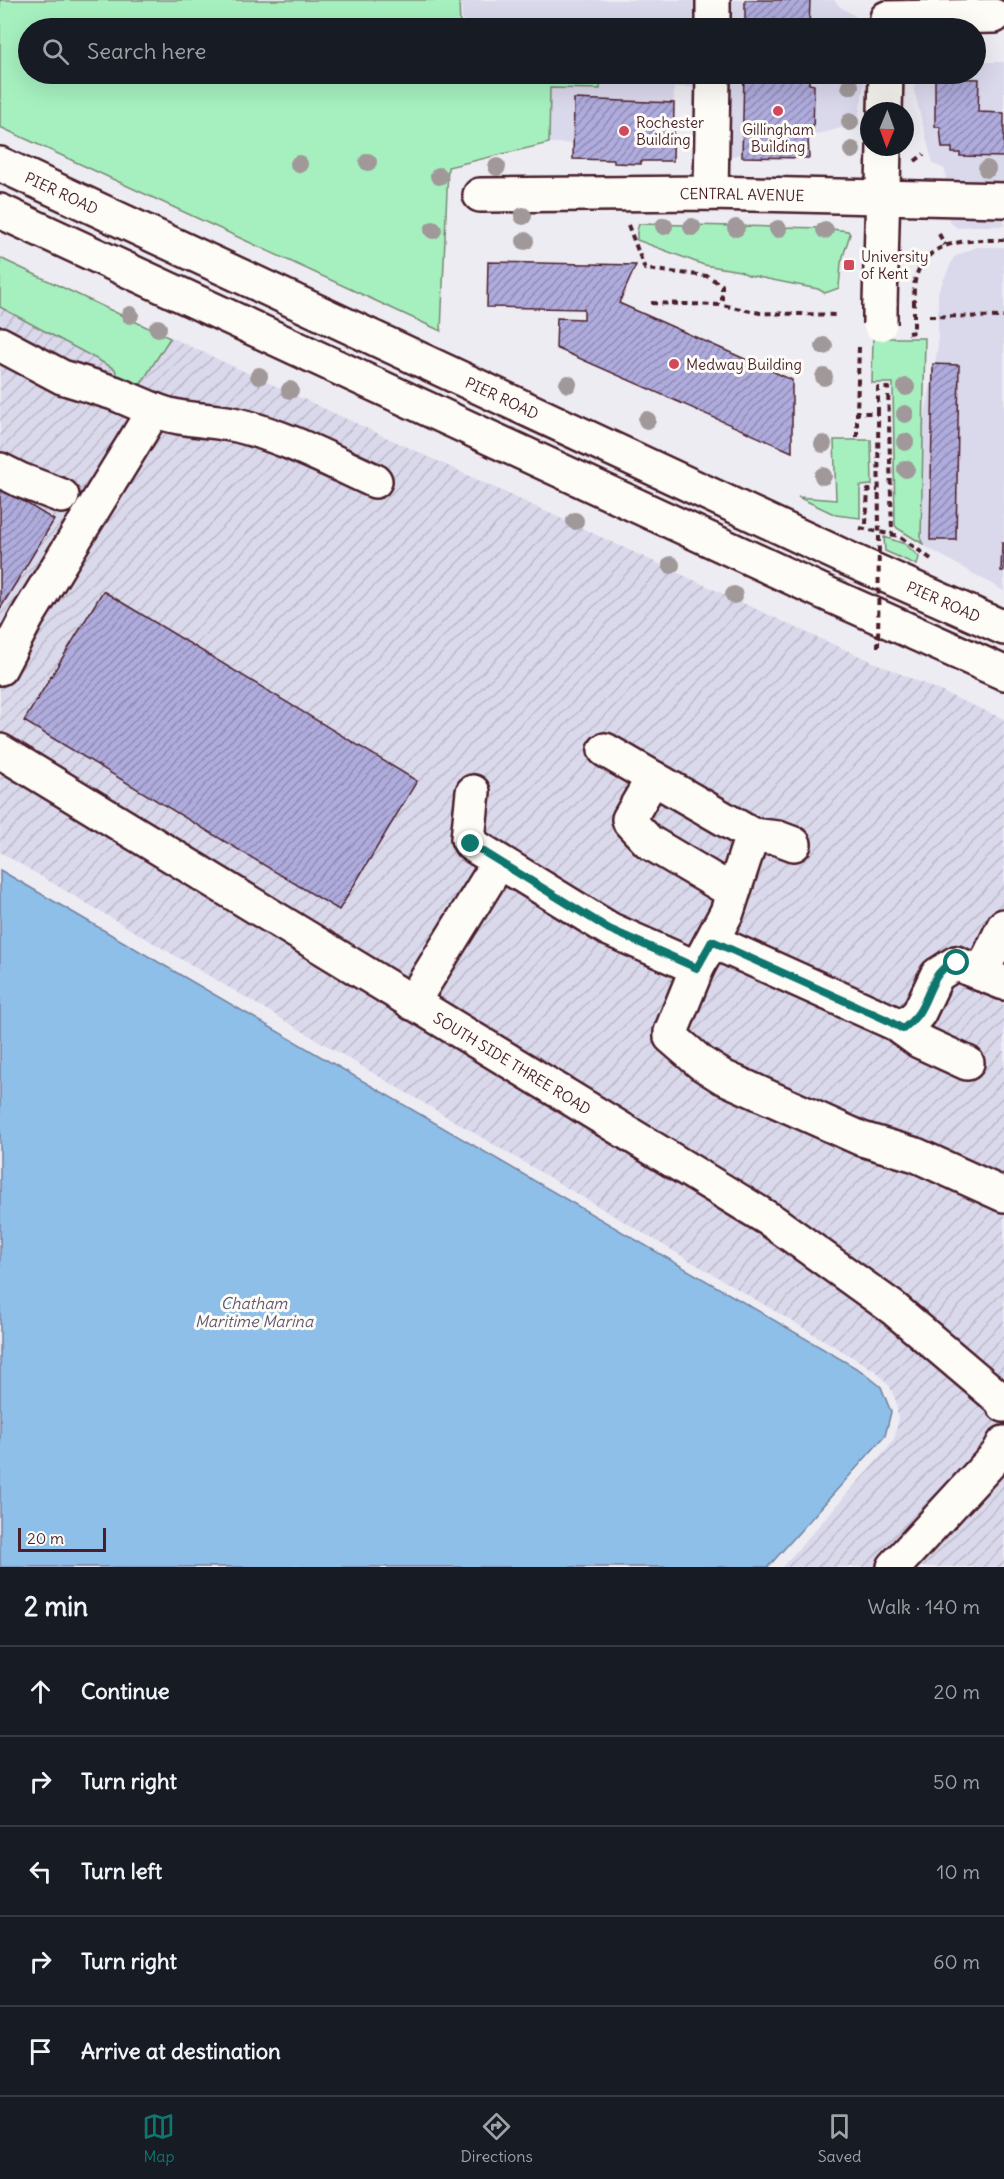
<!DOCTYPE html>
<meta charset="utf-8">
<style>
body{margin:0;font-family:Delius,sans-serif;background:#242831;color:#f1f3f6}
.compass{position:absolute;left:860px;top:102px;width:54px;height:54px;border-radius:50%;background:#171b24;box-shadow:0 6px 24px #0002;rotate:181deg}
.scale{position:absolute;left:18px;bottom:15px;width:88px;box-sizing:border-box;padding-left:6px;border:3px solid #4a1f2b;border-top:0;font-size:16px;line-height:21px;white-space:nowrap;color:#4a1f2b;-webkit-text-stroke:4px #fdfcf7;paint-order:stroke}
.stop{position:absolute;width:18px;height:18px;margin:-14px;border:4px solid #0f766e;border-radius:50%;background:#fff}
.stop.end{background:#0f766e;border-color:#fff;box-shadow:0 2px 6px #0008}
.list{margin:0;padding:0;list-style:none}
h2{display:flex;justify-content:space-between;align-items:center;height:78px;margin:0;padding:0 24px;font-size:26px}
h2 small{font-size:20px;font-weight:400;color:#9ea1a6}
.list li{display:grid;grid-template-columns:39px 1fr auto;gap:18px;align-items:center;box-sizing:border-box;height:90px;padding:0 24px;border-top:2px solid #363941}
.list b{display:block;font-size:22px;white-space:nowrap}
.list em{font-size:20px;font-style:normal;color:#9ea1a6}
.icon{flex:none;width:33px;height:33px;fill:none;stroke:currentColor;stroke-width:2;stroke-linecap:round;stroke-linejoin:round}
.map{position:relative;flex:none;width:1004px;height:1567px;overflow:hidden}
.search{position:absolute;background:#171b24;box-shadow:0 6px 24px #0002;left:18px;right:18px;top:18px;height:66px;display:flex;align-items:center;gap:15px;box-sizing:border-box;padding:0 21px;border-radius:33px;color:#9ea1a6;font-size:22px}
.sheet{height:528px;background:#171b24}
nav{display:flex;justify-content:space-around;align-items:center;box-sizing:border-box;height:84px;border-top:2px solid #363941;background:#171b24;font-size:16px;color:#9ea1a6}
nav a{display:grid;justify-items:center;gap:3px}
nav .on{color:#0f766e}
.map>svg:first-child{display:block}
</style>
<div class="map">
<svg width="1004" height="1567" viewBox="0 0 1004 1567">
<defs>
<pattern id="industrial-furrows" width="10" height="10" patternUnits="userSpaceOnUse" patternTransform="scale(1.5)"><rect width="10" height="10" fill="#dad8eb"/><path d="M-1 1l2-2M0 10L10 0M9 11l2-2" fill="none" stroke="#bdb9ca"/></pattern>
<pattern id="building-hatch" width="6" height="6" patternUnits="userSpaceOnUse" patternTransform="scale(1.5)"><rect width="6" height="6" fill="#afabdc"/><path d="M-1 1l2-2M0 6l6-6M5 7l2-2" fill="none" stroke="#908bb3"/></pattern>
</defs>
<rect width="100%" height="100%" fill="#edecf2"/>
<filter id="ink" filterUnits="userSpaceOnUse"><feTurbulence type="fractalNoise" baseFrequency=".0167" numOctaves="2"/><feDisplacementMap in="SourceGraphic" scale="12" xChannelSelector="R" yChannelSelector="G"/><feConvolveMatrix kernelMatrix="1 2 1 2 8 2 1 2 1" color-interpolation-filters="sRGB"/></filter>
<g filter="url(#ink)">
<path fill="#dad8eb" d="M461 0H834L839 6 873 28H463Z
M976 62H1004V226H969L957 228 949 221 945 169 933 164 914 90 917 74H976Z
M600 74H866L857 124 721 159V88L674 87 673 145 549 143 550 88 599 89Z
M977 247H1004V591L902 533 938 347V292L954 257Z"/>
<path fill="url(#industrial-furrows)" d="M0 258 814 636 1004 719V1567H782L889 1447 895 1436 898 1420 896 1401 890 1387 876 1371 0 852Z"/>
<path fill="#a6f0bf" stroke="#788875" stroke-width="1.5" d="M0 0H459L460 28H28V74H600V89L550 88 549 143 448 167 441 331 0 127Z
M639 224 823 228 848 231 850 234 841 263 839 288 825 293 818 289 748 275 740 271 704 265 637 240V231Z
M0 258 170 338 139 387 118 379 115 369 0 307Z
M873 338H925L921 540 923 544 897 528 895 525 893 383H872Z
M834 440H871L872 485 860 486V518L836 515 798 497 836 500Z
M884 537 905 544 919 557 917 565 885 551Z"/>
<path fill="#8dbfe9" stroke="#727f9d" stroke-width="1.5" d="M0 870 863 1372 881 1387 891 1412 885 1436 768 1567H0Z"/>
<path fill="url(#building-hatch)" stroke="#4a1f2b" stroke-width="1.5" d="M745 0H810L809 28H745Z
M744 74H809V84L814 85 813 138 808 137 809 158 742 157Z
M935 78 979 79 978 112 1004 113V157L960 156V153H952V148H942L940 127H935Z
M574 99 674 103 673 161H641V164L614 163V160L573 159Z
M488 262 636 265 619 303 792 380V452L556 348 557 318 584 319V309L487 307Z
M933 364 959 365 956 540H930Z
M0 487 54 520 0 609Z
M1002 543H1004V571H1001Z
M103 591 417 781 339 910 24 721Z"/>
<g fill="none" stroke-linecap="round" stroke-linejoin="round">
<defs>
<g id="minor">
<path d="M887 18 994 16"/>
<path d="M713 28V0"/>
<path d="M885 111 886 74"/>
<path d="M711 193 713 74"/>
<path id="s1" d="M480 195 711 193 1004 200"/>
<path d="M880 305 884 147"/>
<path d="M0 344 62 377 114 393 154 410 27 617 0 668"/>
<path d="M154 410C181 421 209 419 237 425 284 436 331 461 375 481"/>
<path d="M0 470 20 480 62 496"/>
<path id="s2" d="M0 751 772 1221 893 1308 1000 1399 1004 1405"/>
<path d="M653 778 629 819 630 822 649 842 733 892"/>
<path d="M473 792 468 839 471 844 609 929 697 968 727 912 752 835 605 750"/>
<path d="M752 835 778 838 794 844"/>
<path d="M1004 926 981 974 1004 983"/>
<path d="M712 941 885 1019 896 1024 919 1041 967 1063"/>
<path d="M697 968 671 1032V1037L701 1063 723 1077 862 1139 916 1155 1004 1195"/>
<path d="M412 1003 499 862"/>
<path d="M903 1029 919 1013 937 975 956 963 981 974"/>
<path d="M894 1567 998 1454 1004 1443"/>
</g>
<g id="major">
<path id="s3" d="M0 164 853 561 1004 628"/>
<path d="M0 211 823 592 1004 673"/>
</g>
</defs>
<use href="#minor" stroke="#4a1f2b" stroke-width="38"/>
<use href="#major" stroke="#4a1f2b" stroke-width="38"/>
<path stroke="#4a1f2b" stroke-width="4" stroke-dasharray="6 4.5" stroke-linecap="butt" d="M915 161 924 154
M628 225 645 269 707 276 722 285V305
M939 234 945 245
M651 303 722 305 760 313 839 315
M914 305C914 296 913 286 916 277 927 238 972 240 1004 240
M929 316 1004 317
M878 413V388H888L892 533
M857 437V413
M866 524 868 490H878
M860 528 899 536 931 559"/>
<use href="#minor" stroke="#fdfcf7" stroke-width="33"/>
<use href="#major" stroke="#fdfcf7" stroke-width="33"/>
<defs>
<path id="minor-bridge" d="M880 324V305"/>
</defs>
<use href="#minor-bridge" stroke="#4a1f2b" stroke-width="38" stroke-linecap="butt"/>
<path stroke="#4a1f2b" stroke-width="4" stroke-dasharray="6 4.5" stroke-linecap="butt" d="M908 333 914 332V305
M859 347 857 413H878L879 534 878 650"/>
<use href="#minor-bridge" stroke="#fdfcf7" stroke-width="33"/>
</g>
<g fill="#a09899">
<circle cx="850" cy="86" r="9"/>
<circle cx="850" cy="122" r="9"/>
<circle cx="852" cy="150" r="9"/>
<circle cx="368" cy="162" r="9"/>
<circle cx="299" cy="164" r="9"/>
<circle cx="497" cy="167" r="9"/>
<circle cx="987" cy="169" r="9"/>
<circle cx="439" cy="176" r="9"/>
<circle cx="523" cy="216" r="9"/>
<circle cx="664" cy="226" r="9"/>
<circle cx="692" cy="227" r="9"/>
<circle cx="736" cy="228" r="9"/>
<circle cx="778" cy="229" r="9"/>
<circle cx="433" cy="230" r="9"/>
<circle cx="825" cy="230" r="9"/>
<circle cx="525" cy="241" r="9"/>
<circle cx="130" cy="315" r="9"/>
<circle cx="158" cy="328" r="9"/>
<circle cx="824" cy="346" r="9"/>
<circle cx="259" cy="376" r="9"/>
<circle cx="824" cy="377" r="9"/>
<circle cx="568" cy="384" r="9"/>
<circle cx="906" cy="387" r="9"/>
<circle cx="290" cy="390" r="9"/>
<circle cx="905" cy="414" r="9"/>
<circle cx="647" cy="420" r="9"/>
<circle cx="905" cy="442" r="9"/>
<circle cx="823" cy="444" r="9"/>
<circle cx="906" cy="469" r="9"/>
<circle cx="823" cy="476" r="9"/>
<circle cx="575" cy="521" r="9"/>
<circle cx="671" cy="565" r="9"/>
<circle cx="734" cy="595" r="9"/>
</g>
</g>
<g fill="none" stroke-linecap="round" stroke-linejoin="round" filter="url(#ink)">
<path stroke="#0f766e" stroke-width="8" d="M471 844 609 929 697 968 712 941 885 1019 903 1029C908 1025 913 1020 917 1015 930 999 932 965 957 963"/>
</g>
<g fill="#d1495b" stroke="#fdfcf7" stroke-width="2">
<circle cx="778" cy="111" r="6"/>
<circle cx="624" cy="131" r="6"/>
<rect x="843" y="259" width="12" height="12" rx="3"/>
<circle cx="674" cy="364" r="6"/>
</g>
<g text-anchor="middle" dominant-baseline="central" stroke-width="6" stroke-linejoin="round" paint-order="stroke">
<g font-size="15" fill="#4a1f2b" stroke="#fdfcf7" text-anchor="start">
<text x="636" y="122">Rochester<tspan x="636" dy="17">Building</tspan></text>
<text x="778" y="129" text-anchor="middle">Gillingham<tspan x="778" dy="17">Building</tspan></text>
<text x="861" y="256">University<tspan x="861" dy="17">of Kent</tspan></text>
<text x="686" y="364">Medway Building</text>
</g>
<g font-size="15" fill="#4a1f2b" stroke="#fdfcf7">
<text stroke="none"><textPath href="#s3" startOffset="68">PIER ROAD</textPath></text>
<text stroke="none"><textPath href="#s1" startOffset="262">CENTRAL AVENUE</textPath></text>
<text stroke="none"><textPath href="#s3" startOffset="554">PIER ROAD</textPath></text>
<text stroke="none"><textPath href="#s3" startOffset="1040">PIER ROAD</textPath></text>
<text stroke="none"><textPath href="#s2" startOffset="600">SOUTH SIDE THREE ROAD</textPath></text>
</g>
<g font-size="16" font-style="italic" fill="#61576e" stroke="#fdfcf7">
<text x="254" y="1303">Chatham<tspan x="254" dy="18">Maritime Marina</tspan></text>
</g>
</g>
</svg>
<svg class="compass" viewBox="-18 -18 36 36"><path d="M0-13l5 13h-10z" fill="#e53935"/><path d="M0 13l5-13h-10z" fill="#9ea1a6"/></svg>
<div class="scale">20 m</div>
<div class="stop" style="left:957px;top:963px"></div>
<div class="stop end" style="left:471px;top:844px"></div>
<div class="search"><svg class="icon" aria-label="search" viewBox="0 0 24 24"><circle cx="10" cy="10" r="6"/><path d="M15 15l6 6"/></svg>Search here</div>
</div>
<section class="sheet">
<h2>2 min<small>Walk · 140 m</small></h2>
<ul class="list">
<li><svg class="icon" aria-label="ahead" viewBox="0 0 24 24"><path d="M12 20V5M6 11l6-6 6 6"/></svg><div><b>Continue</b></div><em>20 m</em></li>
<li><svg class="icon" aria-label="right" viewBox="0 0 24 24"><path d="M7 20v-9h11M14 6l5 5-5 5"/></svg><div><b>Turn right</b></div><em>50 m</em></li>
<li><svg class="icon" aria-label="left" viewBox="0 0 24 24"><path d="M17 20v-9H6M10 6l-5 5 5 5"/></svg><div><b>Turn left</b></div><em>10 m</em></li>
<li><svg class="icon" aria-label="right" viewBox="0 0 24 24"><path d="M7 20v-9h11M14 6l5 5-5 5"/></svg><div><b>Turn right</b></div><em>60 m</em></li>
<li><svg class="icon" aria-label="arrive" viewBox="0 0 24 24"><path d="M6 21V4h12l-3 4 3 4H6"/></svg><div><b>Arrive at destination</b></div></li>
</ul>
</section>
<nav>
<a class="on"><svg class="icon" aria-label="map" viewBox="0 0 24 24"><path d="M3 6l6-2 6 2 6-2v14l-6 2-6-2-6 2zM9 4v14M15 6v14"/></svg>Map</a>
<a><svg class="icon" aria-label="directions" viewBox="0 0 24 24"><path d="M12 3l9 9-9 9-9-9zM9 14v-3h6M13 9l2 2-2 2"/></svg>Directions</a>
<a><svg class="icon" aria-label="saved" viewBox="0 0 24 24"><path d="M7 4h10v16l-5-4-5 4z"/></svg>Saved</a>
</nav>
